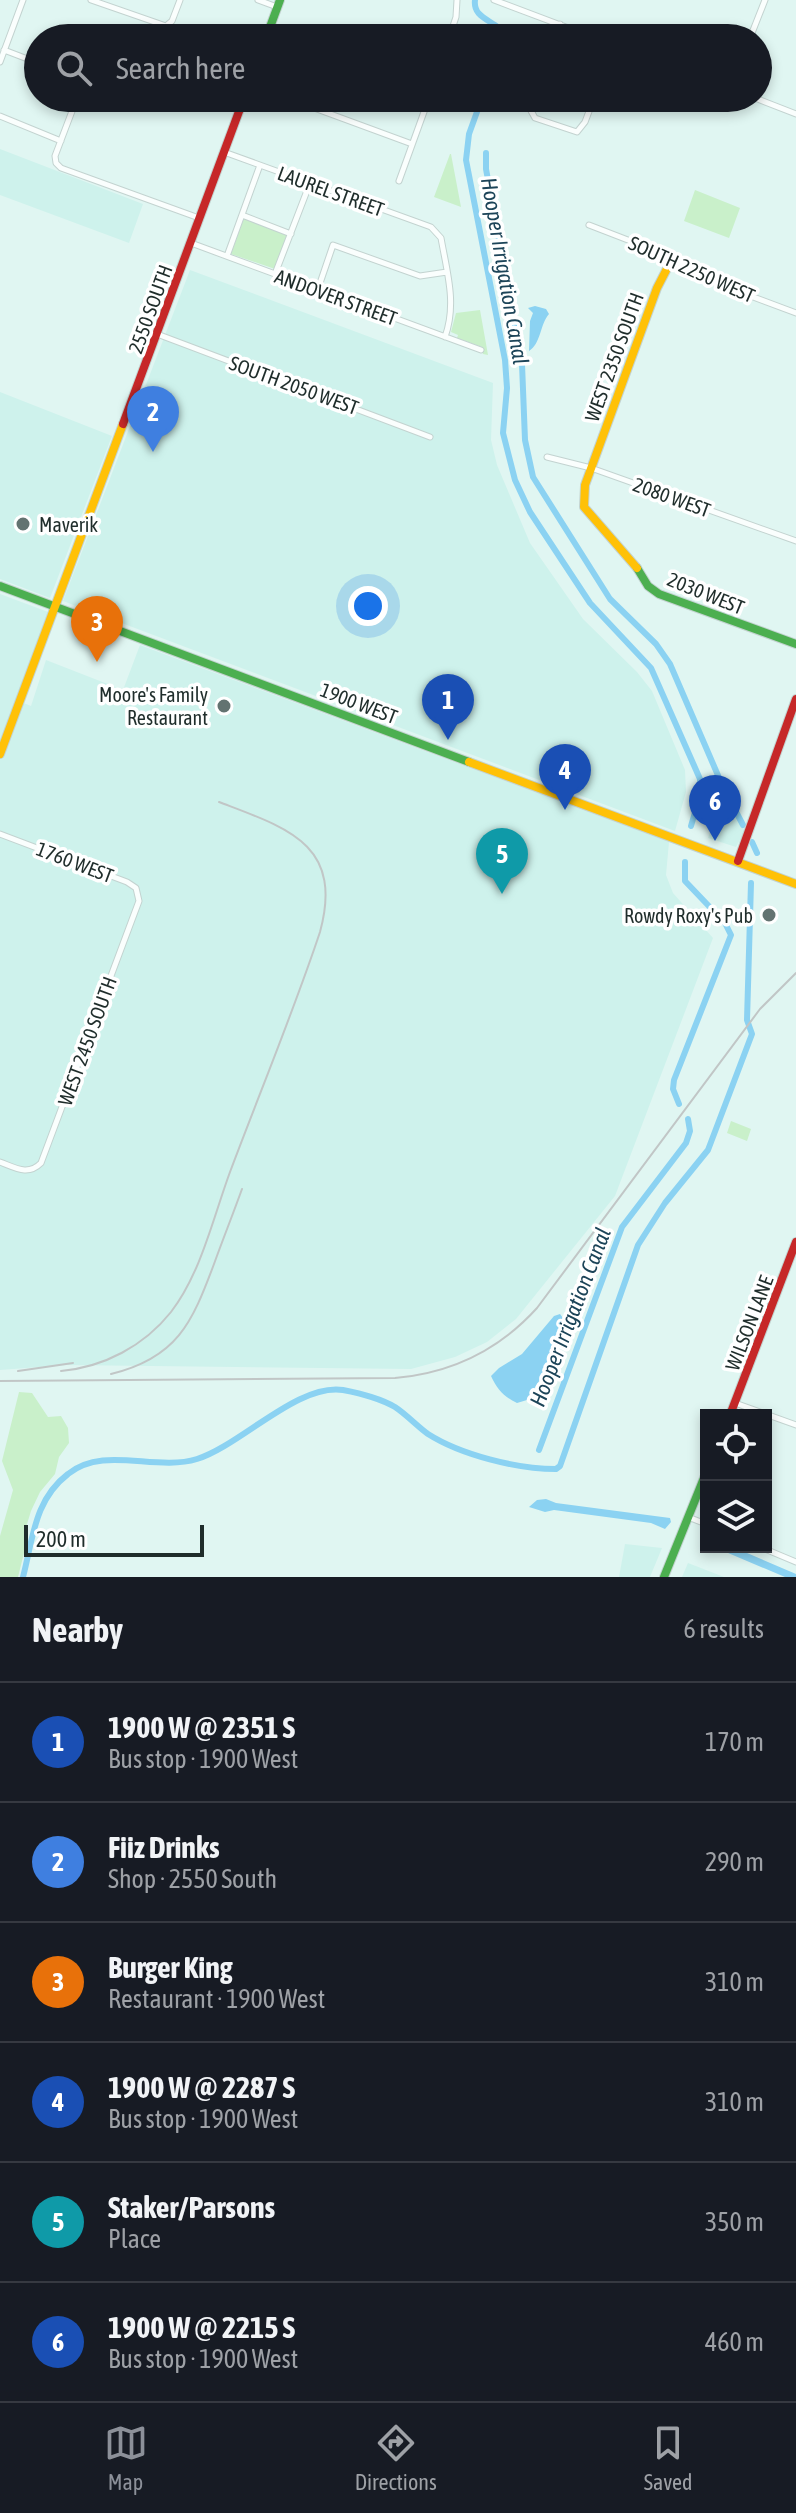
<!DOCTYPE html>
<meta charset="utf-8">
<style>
body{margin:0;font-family:"Asap Condensed",sans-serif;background:#242831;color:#f1f3f6}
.controls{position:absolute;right:24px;bottom:24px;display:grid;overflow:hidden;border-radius:0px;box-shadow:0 4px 12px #0003}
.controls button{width:72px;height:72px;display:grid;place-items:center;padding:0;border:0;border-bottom:2px solid #363941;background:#171b24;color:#f1f3f6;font:40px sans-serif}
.scale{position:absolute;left:24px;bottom:20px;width:180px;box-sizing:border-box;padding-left:8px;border:4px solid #1f2d2b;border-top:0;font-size:22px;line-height:28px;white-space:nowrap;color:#1f2d2b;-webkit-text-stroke:6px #fff;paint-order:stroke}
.you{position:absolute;left:368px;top:606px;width:28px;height:28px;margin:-20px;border:6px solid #fff;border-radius:50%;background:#1a73e8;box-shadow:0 0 0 12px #1a73e833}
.badge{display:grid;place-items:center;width:52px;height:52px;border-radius:50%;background:#8c9099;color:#fff;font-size:26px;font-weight:700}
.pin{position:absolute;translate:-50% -66px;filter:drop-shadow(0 2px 4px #0008)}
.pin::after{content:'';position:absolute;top:42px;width:28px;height:24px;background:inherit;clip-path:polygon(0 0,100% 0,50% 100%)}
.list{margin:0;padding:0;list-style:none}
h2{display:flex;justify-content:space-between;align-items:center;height:104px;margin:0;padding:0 32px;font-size:34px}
h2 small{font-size:26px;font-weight:400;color:#9ea1a6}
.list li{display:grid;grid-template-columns:52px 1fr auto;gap:24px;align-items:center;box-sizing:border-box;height:120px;padding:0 32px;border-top:2px solid #363941}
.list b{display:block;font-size:30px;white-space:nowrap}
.list p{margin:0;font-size:26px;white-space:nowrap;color:#9ea1a6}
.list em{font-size:26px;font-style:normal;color:#9ea1a6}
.icon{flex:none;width:44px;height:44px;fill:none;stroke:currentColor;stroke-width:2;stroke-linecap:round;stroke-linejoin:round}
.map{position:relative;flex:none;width:796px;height:1577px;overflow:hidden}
.search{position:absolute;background:#171b24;box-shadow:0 4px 12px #0003;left:24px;right:24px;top:24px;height:88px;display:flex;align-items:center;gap:20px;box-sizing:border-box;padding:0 28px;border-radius:44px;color:#9ea1a6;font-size:30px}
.sheet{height:824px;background:#171b24}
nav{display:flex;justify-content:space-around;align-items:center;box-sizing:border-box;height:112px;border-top:2px solid #363941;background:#171b24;font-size:22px;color:#9ea1a6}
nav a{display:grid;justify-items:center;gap:4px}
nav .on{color:#8c9099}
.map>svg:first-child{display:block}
</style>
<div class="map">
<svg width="796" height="1577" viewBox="0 0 796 1577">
<rect width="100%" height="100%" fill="#e0f6f2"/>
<path fill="#cef2ec" d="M0 149 143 204 129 243 0 195Z
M190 270 493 383 491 440 497 465 530 543 583 619 637 672 652 691 685 770 686 792 675 831 63 601Z
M0 392 112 436 50 598 0 579Z
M0 594 48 612 16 700 31 706 46 660 123 690 140 645 669 842 666 875 673 893 713 938 615 1196 516 1319 487 1342 455 1357 411 1369 66 1365 0 1370Z
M724 791 745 831 736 847 708 838Z
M625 1544 662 1548 650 1577H619Z
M688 1563 724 1577H682Z"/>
<path fill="#c9f0ca" d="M450 154H451L461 207 434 197Z
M695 190 740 208 729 238 684 221Z
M244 218 288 234 275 269 231 254Z
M480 310 488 355 483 354 482 347 457 338 458 335 451 332 456 313Z
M731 1121 751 1129 747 1141 727 1133Z
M19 1392 32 1393 48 1417 61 1416 68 1428 69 1443 59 1457 55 1474 40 1492 31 1511 24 1534V1553L18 1577H0V1536L13 1490 2 1461Z"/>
<path fill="#8bd2f2" d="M535 306 546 309 549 314C540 324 541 344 529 351L530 321 533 313 528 308Z
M560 1314 563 1318 543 1375 527 1400 517 1403C504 1397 497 1389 491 1376L499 1368 522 1354 554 1316Z
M546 1499 556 1503 670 1518 671 1522 665 1529 651 1523 554 1510 545 1512 529 1507 537 1500Z
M714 1547H733L796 1574V1577H785Z"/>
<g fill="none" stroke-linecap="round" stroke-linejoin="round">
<path stroke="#8bd2f2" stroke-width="6" d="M475 0C473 16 488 19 499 28L501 38
M482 98 469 134 466 160 505 360 507 388 503 433 515 480 530 512 590 603 651 668 700 779V795L691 826
M486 153V169L522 364 525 440 533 477 610 599 656 644 670 664 723 787 743 825
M752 842 757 853
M679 1104 673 1089 674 1080 731 935 725 923 685 881V862
M539 1450 622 1227 686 1143 690 1131 688 1119
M23 1577C33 1539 34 1500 68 1474 104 1445 155 1472 197 1459 241 1445 298 1383 343 1390 359 1393 381 1399 395 1407 407 1415 417 1426 428 1434 461 1455 517 1469 556 1469L560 1466 638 1245 665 1203 708 1150 752 1034 747 1020 751 883"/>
<defs>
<path id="street" d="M91 0 166 26 172 21 180 0
M258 0 277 7
M494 0 595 38
M449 38 456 17 457 0
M556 38 560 24
M750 38 765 0
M4 50 38 63
M0 62 23 0
M77 98 55 156 56 163 61 168 199 218
M287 98 412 144
M534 98 530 109 535 118 577 132 585 122 594 98
M755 98 796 114
M0 116 61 141
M224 152 431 227 441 238C447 272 457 304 445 337
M399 181 429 98
M242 215 291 234
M589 225 659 252 716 283 796 313
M191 243 481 350
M227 256 260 165
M275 274 310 183
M318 289 333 245 420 276 447 272
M157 334 430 437
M547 457 591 468 796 541
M0 834 127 882 136 888 139 901 41 1163C28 1176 16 1168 0 1162
M735 1403 796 1425
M688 1517 706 1524
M760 1547 796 1562"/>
<path id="fast" d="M266 38 280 0
M637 568 648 586 659 594 796 644
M0 586 469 762
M664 1577 706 1473"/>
<path id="slow" d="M637 568 584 507 585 485 657 288 672 259
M0 754 123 424
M469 762 796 884"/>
<path id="jam" d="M123 424 244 98
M738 861 796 699
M730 1415 796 1242"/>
</defs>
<use href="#street" stroke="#c3d3d0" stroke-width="7"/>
<use href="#fast" stroke="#c3d3d0" stroke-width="10"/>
<use href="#slow" stroke="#c3d3d0" stroke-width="10"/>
<use href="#jam" stroke="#c3d3d0" stroke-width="10"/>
<use href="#street" stroke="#fafefd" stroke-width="5"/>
<use href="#fast" stroke="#4caf50" stroke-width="8"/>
<use href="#slow" stroke="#ffc107" stroke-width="8"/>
<use href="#jam" stroke="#c62828" stroke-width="8"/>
<path stroke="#c1c6c6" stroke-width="2" d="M18 1371 73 1363
M61 1371C104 1367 144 1346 171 1312 201 1273 213 1218 230 1172 260 1092 293 1013 320 932 344 844 287 828 219 802
M111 1374C177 1358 192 1323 214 1264 223 1239 233 1214 242 1189
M0 1381 395 1378C452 1373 499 1350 537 1308L760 1009 796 973"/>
</g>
<g fill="#637371" stroke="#fff" stroke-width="3">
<circle cx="23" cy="524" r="8"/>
<circle cx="224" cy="706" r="8"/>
<circle cx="769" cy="915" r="8"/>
</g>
<g text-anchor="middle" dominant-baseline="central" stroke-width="7" stroke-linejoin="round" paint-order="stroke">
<g font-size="20" fill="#1f2d2b" stroke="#fff">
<text transform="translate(331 191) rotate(20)">LAUREL STREET</text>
<text transform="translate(692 269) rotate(24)">SOUTH 2250 WEST</text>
<text transform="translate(336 297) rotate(20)">ANDOVER STREET</text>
<text transform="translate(150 309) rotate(-70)">2550 SOUTH</text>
<text transform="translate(614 357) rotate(-70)">WEST 2350 SOUTH</text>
<text transform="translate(294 385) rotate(20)">SOUTH 2050 WEST</text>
<text transform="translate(672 497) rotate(20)">2080 WEST</text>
<text transform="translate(706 593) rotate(22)">2030 WEST</text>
<text transform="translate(359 703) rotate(21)">1900 WEST</text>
<text transform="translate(75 862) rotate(21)">1760 WEST</text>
<text transform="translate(87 1041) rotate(-70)">WEST 2450 SOUTH</text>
<text transform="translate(749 1323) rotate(-69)">WILSON LANE</text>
</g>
<g font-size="20" fill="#1f2d2b" stroke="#fff" text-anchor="end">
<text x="39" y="524" text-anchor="start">Maverik</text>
<text x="208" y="694">Moore's Family<tspan x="208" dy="23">Restaurant</tspan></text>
<text x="753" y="915">Rowdy Roxy's Pub</text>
</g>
<g font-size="22" font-style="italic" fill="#1c4458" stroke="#fff">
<text transform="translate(505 271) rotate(80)">Hooper Irrigation Canal</text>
<text transform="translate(570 1317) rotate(-69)">Hooper Irrigation Canal</text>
</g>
</g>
</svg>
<div class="controls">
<button><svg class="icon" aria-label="locate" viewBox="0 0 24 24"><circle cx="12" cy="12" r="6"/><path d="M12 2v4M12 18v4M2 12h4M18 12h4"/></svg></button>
<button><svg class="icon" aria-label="layers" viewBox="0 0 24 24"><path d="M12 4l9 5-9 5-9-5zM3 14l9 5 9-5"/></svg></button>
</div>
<div class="scale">200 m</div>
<div class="you"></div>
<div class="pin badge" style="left:448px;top:740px;background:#1a4fb4">1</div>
<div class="pin badge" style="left:153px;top:452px;background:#3f7fe0">2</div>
<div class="pin badge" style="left:97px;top:662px;background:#e8710a">3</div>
<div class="pin badge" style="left:565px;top:810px;background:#1a4fb4">4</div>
<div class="pin badge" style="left:502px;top:894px;background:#0f9aa8">5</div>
<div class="pin badge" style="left:715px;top:841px;background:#1a4fb4">6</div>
<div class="search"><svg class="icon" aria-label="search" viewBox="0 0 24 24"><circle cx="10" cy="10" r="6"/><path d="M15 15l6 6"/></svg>Search here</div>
</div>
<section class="sheet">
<h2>Nearby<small>6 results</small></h2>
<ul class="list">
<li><span class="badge" style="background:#1a4fb4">1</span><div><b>1900 W @ 2351 S</b><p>Bus stop · 1900 West</p></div><em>170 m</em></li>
<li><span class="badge" style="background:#3f7fe0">2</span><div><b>Fiiz Drinks</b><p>Shop · 2550 South</p></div><em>290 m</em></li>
<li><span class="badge" style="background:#e8710a">3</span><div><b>Burger King</b><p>Restaurant · 1900 West</p></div><em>310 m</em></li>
<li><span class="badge" style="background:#1a4fb4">4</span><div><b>1900 W @ 2287 S</b><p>Bus stop · 1900 West</p></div><em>310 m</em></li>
<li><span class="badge" style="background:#0f9aa8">5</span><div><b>Staker/Parsons</b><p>Place</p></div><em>350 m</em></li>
<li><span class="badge" style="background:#1a4fb4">6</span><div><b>1900 W @ 2215 S</b><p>Bus stop · 1900 West</p></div><em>460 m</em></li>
</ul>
</section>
<nav>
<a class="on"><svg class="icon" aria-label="map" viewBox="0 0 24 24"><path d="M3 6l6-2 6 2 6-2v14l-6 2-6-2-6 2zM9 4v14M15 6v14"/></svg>Map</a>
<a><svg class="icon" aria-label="directions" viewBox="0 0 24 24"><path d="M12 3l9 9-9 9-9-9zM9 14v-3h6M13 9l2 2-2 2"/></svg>Directions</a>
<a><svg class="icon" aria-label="saved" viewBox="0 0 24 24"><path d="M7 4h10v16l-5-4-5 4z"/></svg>Saved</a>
</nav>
